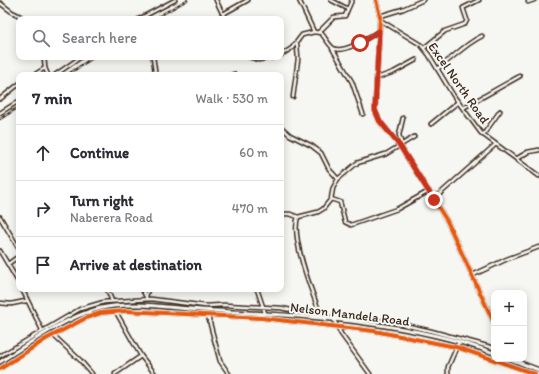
<!DOCTYPE html>
<meta charset="utf-8">
<style>
body{margin:0;font-family:Itim,sans-serif;background:#f2f2f3;color:#2b2b33}
.controls{position:absolute;right:12px;bottom:12px;display:grid;overflow:hidden;border-radius:8px;box-shadow:0 2px 10px #0003}
.controls button{width:36px;height:36px;display:grid;place-items:center;padding:0;border:0;border-bottom:1px solid #e1e1e2;background:#fff;color:#2b2b33;font:20px sans-serif}
.stop{position:absolute;width:12px;height:12px;margin:-9px;border:3px solid #c8321e;border-radius:50%;background:#fff}
.stop.end{background:#c8321e;border-color:#fff;box-shadow:0 1px 4px #0008}
.list{margin:0;padding:0;list-style:none}
h2{display:flex;justify-content:space-between;align-items:center;height:52px;margin:0;padding:0 16px;font-size:17px}
h2 small{font-size:13px;font-weight:400;color:#7c7c81}
.list li{display:grid;grid-template-columns:26px 1fr auto;gap:12px;align-items:center;box-sizing:border-box;height:56px;padding:0 16px;border-top:1px solid #e1e1e2}
.list b{display:block;font-size:15px;white-space:nowrap}
.list p{margin:0;font-size:13px;white-space:nowrap;color:#7c7c81}
.list em{font-size:13px;font-style:normal;color:#7c7c81}
.icon{flex:none;width:22px;height:22px;fill:none;stroke:currentColor;stroke-width:2;stroke-linecap:round;stroke-linejoin:round}
.map{position:relative;flex:none;width:539px;height:374px;overflow:hidden}
.search{position:absolute;background:#fff;box-shadow:0 2px 10px #0003;left:16px;top:16px;width:268px;height:44px;display:flex;align-items:center;gap:10px;box-sizing:border-box;padding:0 14px;border-radius:8px;color:#7c7c81;font-size:15px}
.panel{position:absolute;background:#fff;box-shadow:0 2px 10px #0003;left:16px;top:72px;width:268px;height:220px;border-radius:8px}
.map>svg:first-child{display:block}
</style>
<div class="map">
<svg width="539" height="374" viewBox="0 0 539 374">
<rect width="100%" height="100%" fill="#f6f6f2"/>
<filter id="ink" filterUnits="userSpaceOnUse"><feTurbulence type="fractalNoise" baseFrequency=".025" numOctaves="2"/><feDisplacementMap in="SourceGraphic" scale="8" xChannelSelector="R" yChannelSelector="G"/><feConvolveMatrix kernelMatrix="1 2 1 2 8 2 1 2 1" color-interpolation-filters="sRGB"/></filter>
<g filter="url(#ink)">
<g fill="none" stroke-linecap="round" stroke-linejoin="round">
<defs>
<path id="street" d="M216 0 225 19
M299 0 314 32
M331 0 348 9 352 0
M528 2 534 0
M0 3 12 12 26 19
M223 14 248 0
M380 16 403 9 423 0
M139 19 175 0
M380 20 421 45 429 55 453 95 481 133 539 176
M319 32 334 17 345 16 348 9
M332 48 352 82 363 114
M424 48 445 31 465 24 467 20 463 8 479 0
M281 55 292 48 302 35 314 32 321 33C325 37 328 44 333 48 343 55 371 36 379 31
M44 57 45 68 48 75
M249 57 258 60 276 57
M437 69C453 58 465 44 482 36
M34 75 45 68
M55 75 81 57
M151 75 155 71 153 57
M232 75 234 74
M377 78 394 72 416 60
M293 97 298 59 297 44
M0 99 19 84
M463 108 520 76
M0 113 19 101
M431 124 458 102
M281 127 290 135 312 146 321 153 329 169 338 179
M483 135 500 111
M402 145 399 135 403 118
M516 159 528 152 539 150
M331 199 340 202 345 222 351 225 397 209 429 191
M434 199 496 144
M281 214H290L298 217
M0 217 19 249
M0 251 19 283
M8 264 19 256
M473 275 507 259 539 247
M22 289 42 330
M107 289 112 301
M142 289 147 299
M257 289 265 313
M146 297 148 289
M0 303 11 304 26 301
M116 312 141 356 155 374
M208 316 220 361 229 374
M321 316C313 295 290 237 298 217L318 212 323 209 331 199 333 188 338 179 357 163 386 154 414 137
M334 320 341 334 370 374
M53 335 80 360 92 374
M0 356 80 309 104 302 151 299 206 306 224 305 281 308 325 317 386 321 431 331 494 348
M0 369 46 339 86 318 101 313 126 311 261 318 374 331 456 347 535 374
M115 374 141 356
M448 374V367L459 342"/>
<path id="secondary" d="M376 0 380 16 375 110 379 121 400 146 447 221 494 323
M510 359 539 370
M0 362C31 342 65 317 101 308 133 301 169 308 201 310 299 316 401 319 494 353"/>
</defs>
<use href="#street" stroke="#3b2a1e" stroke-width="5.5"/>
<use href="#secondary" stroke="#3b2a1e" stroke-width="6"/>
<use href="#street" stroke="#f6f6f2" stroke-width="2.5"/>
<use href="#secondary" stroke="#f6f6f2" stroke-width="3"/>
<defs>
<path id="rail" d="M154 19 187 0
M67 75 94 57
M0 119 19 107"/>
</defs>
<use href="#rail" stroke="#3b2a1e" stroke-width="2.5"/>
<use href="#rail" stroke="#f6f6f2" stroke-width="1" stroke-dasharray="3" stroke-linecap="butt"/>
<defs>
<path id="cycleway" d="M376 0 380 16 375 110 379 121 400 146 447 221 494 323
M0 369 46 339 86 318 101 313 126 311 261 318 374 331 456 347 535 374"/>
</defs>
<use href="#cycleway" stroke="#f6f6f2" stroke-width="6"/>
<use href="#cycleway" stroke="#e8590c" stroke-width="4"/>
</g>
</g>
<g fill="none" stroke-linecap="round" stroke-linejoin="round" filter="url(#ink)">
<path stroke="#c8321e" stroke-width="5" d="M360 43 379 31 375 110 380 121 400 146 434 200"/>
</g>
<g text-anchor="middle" dominant-baseline="central" stroke-width="4" stroke-linejoin="round" paint-order="stroke">
<g font-size="13" fill="#3b2a1e" stroke="#f6f6f2">
<text transform="translate(459 83) rotate(55)">Excel North Road</text>
<text transform="translate(350 314) rotate(7)">Nelson Mandela Road</text>
</g>
</g>
</svg>
<div class="controls">
<button>+</button>
<button>−</button>
</div>
<div class="stop" style="left:360px;top:43px"></div>
<div class="stop end" style="left:434px;top:200px"></div>
<div class="search"><svg class="icon" aria-label="search" viewBox="0 0 24 24"><circle cx="10" cy="10" r="6"/><path d="M15 15l6 6"/></svg>Search here</div>
<section class="panel">
<h2>7 min<small>Walk · 530 m</small></h2>
<ul class="list">
<li><svg class="icon" aria-label="ahead" viewBox="0 0 24 24"><path d="M12 20V5M6 11l6-6 6 6"/></svg><div><b>Continue</b></div><em>60 m</em></li>
<li><svg class="icon" aria-label="right" viewBox="0 0 24 24"><path d="M7 20v-9h11M14 6l5 5-5 5"/></svg><div><b>Turn right</b><p>Naberera Road</p></div><em>470 m</em></li>
<li><svg class="icon" aria-label="arrive" viewBox="0 0 24 24"><path d="M6 21V4h12l-3 4 3 4H6"/></svg><div><b>Arrive at destination</b></div></li>
</ul>
</section>
</div>
